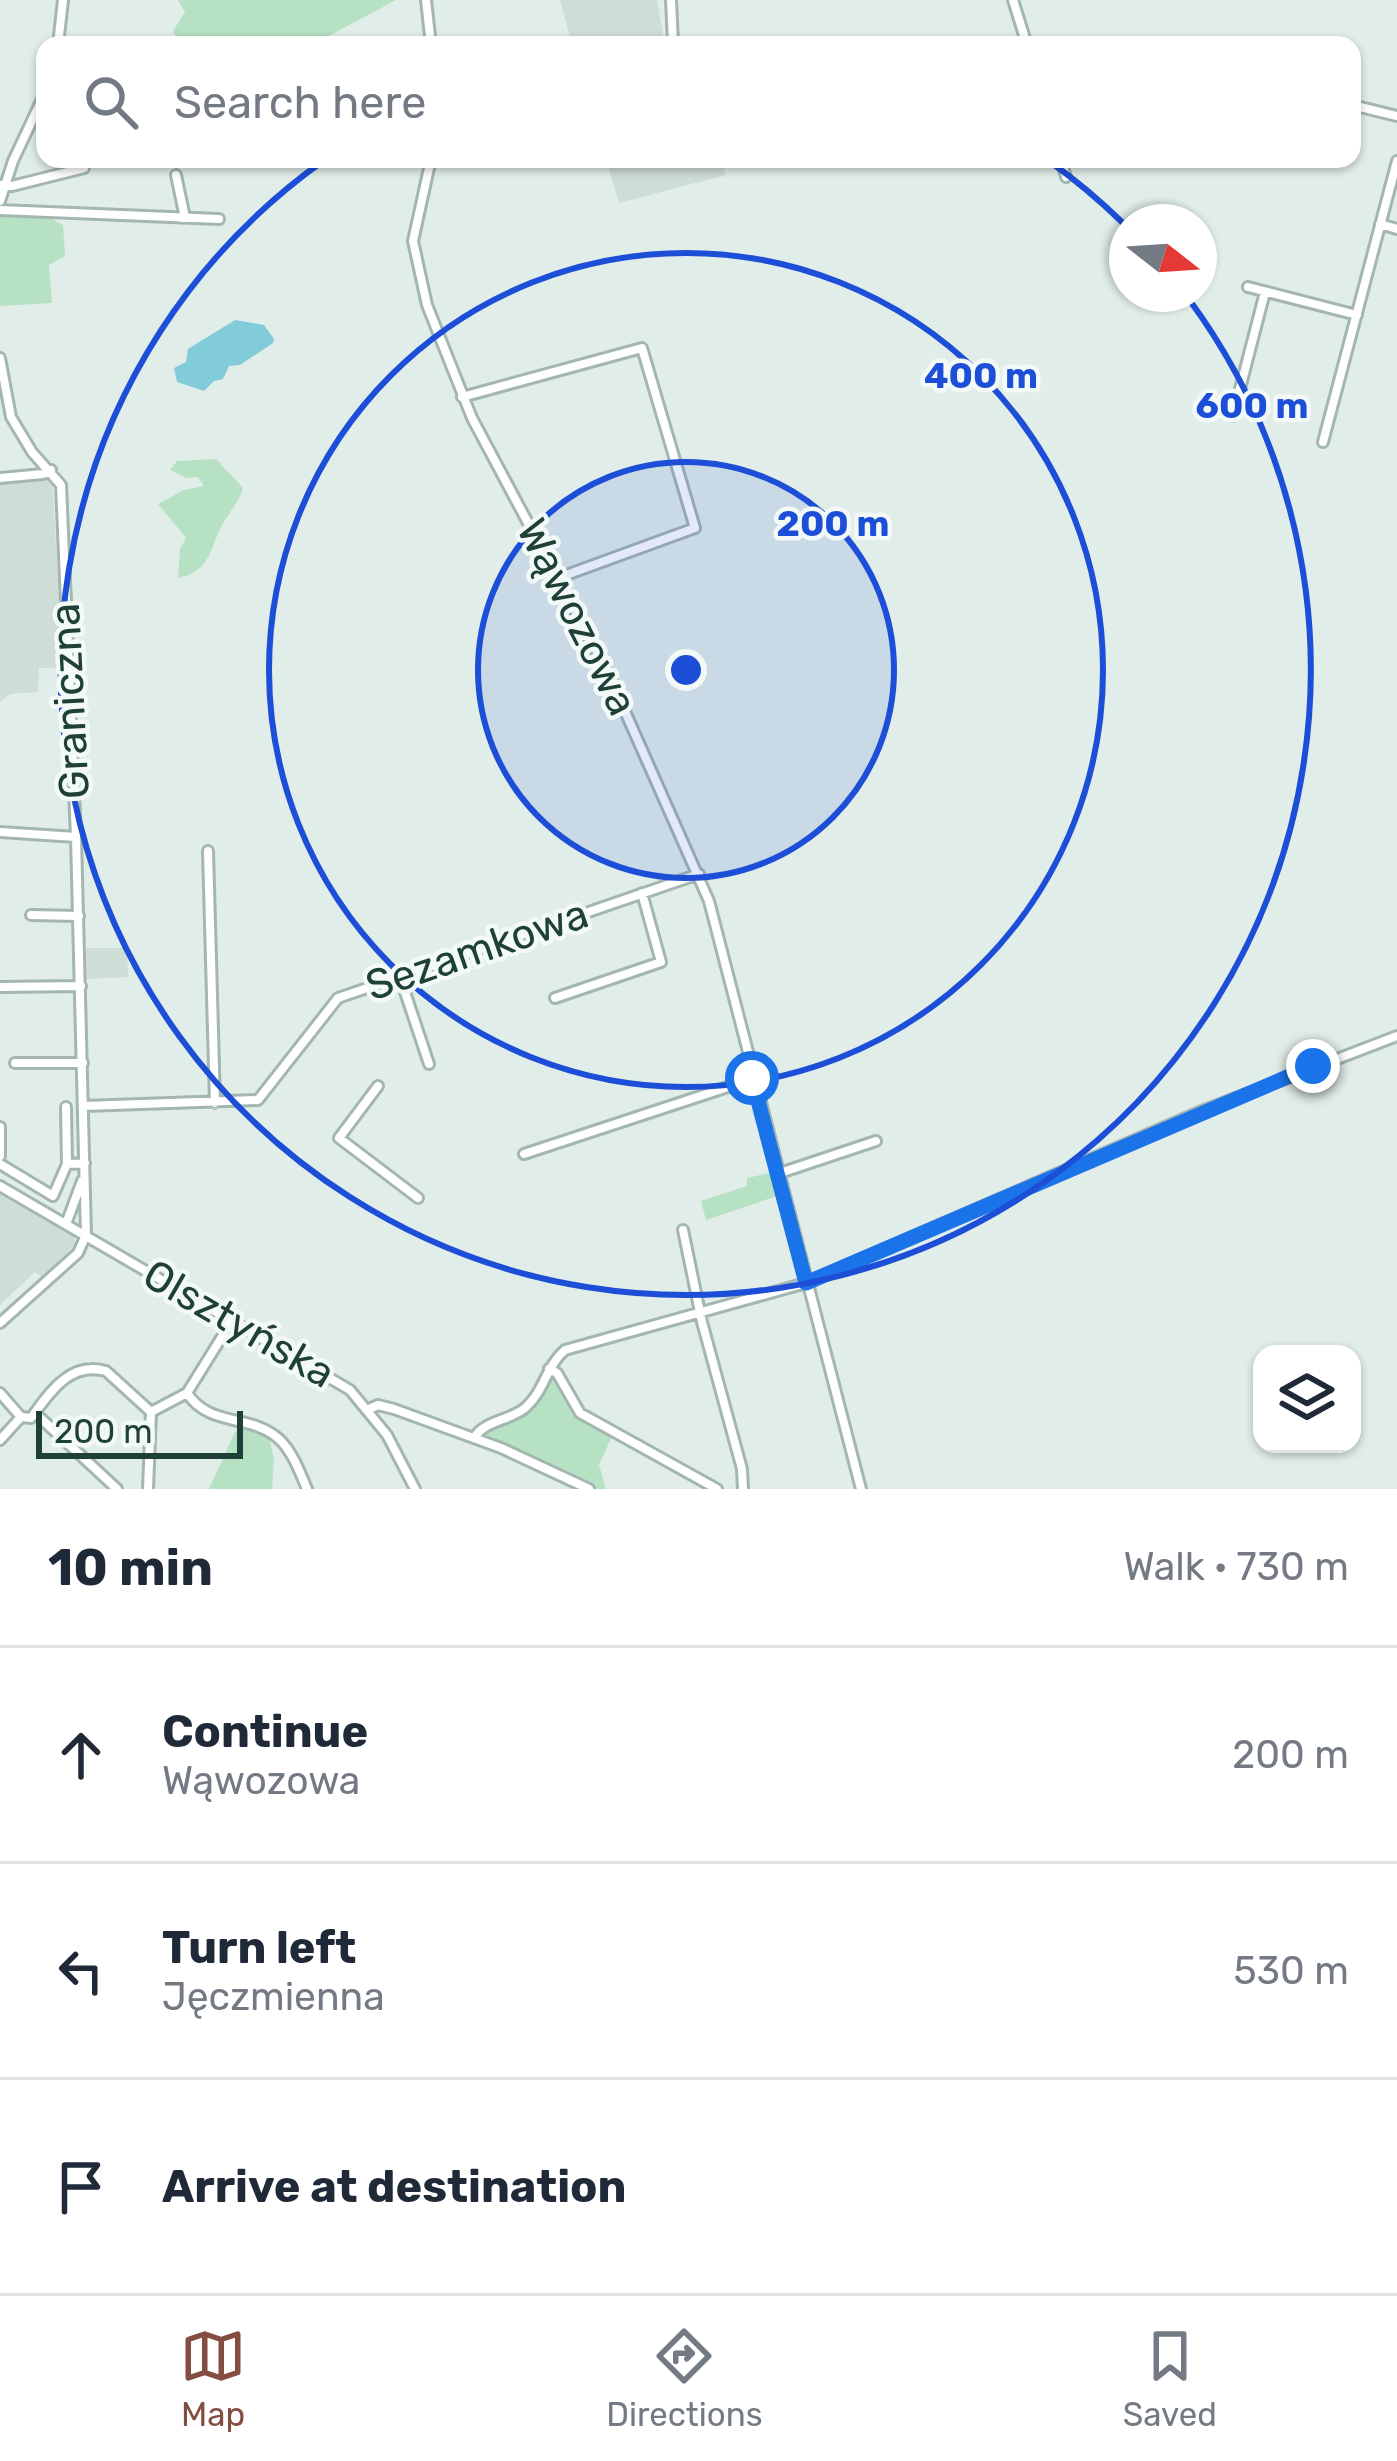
<!DOCTYPE html>
<meta charset="utf-8">
<style>
body{margin:0;font-family:Rubik,sans-serif;background:#f2f2f3;color:#1f2937}
.controls{position:absolute;right:36px;bottom:36px;display:grid;overflow:hidden;border-radius:24px;box-shadow:0 3px 9px #0004}
.controls button{width:108px;height:108px;display:grid;place-items:center;padding:0;border:0;border-bottom:3px solid #e0e1e3;background:#fff;color:#1f2937;font:60px sans-serif}
.compass{position:absolute;left:1109px;top:204px;width:108px;height:108px;border-radius:50%;background:#fff;box-shadow:0 3px 9px #0004;rotate:107deg}
.scale{position:absolute;left:36px;bottom:30px;width:207px;box-sizing:border-box;padding-left:12px;border:6px solid #1f4038;border-top:0;font-size:33px;line-height:42px;white-space:nowrap;color:#1f4038;-webkit-text-stroke:9px #f2f9f6;paint-order:stroke}
.stop{position:absolute;width:36px;height:36px;margin:-27px;border:9px solid #1a73e8;border-radius:50%;background:#fff}
.stop.end{background:#1a73e8;border-color:#fff;box-shadow:0 3px 12px #0008}
.list{margin:0;padding:0;list-style:none}
h2{display:flex;justify-content:space-between;align-items:center;height:156px;margin:0;padding:0 48px;font-size:51px}
h2 small{font-size:39px;font-weight:400;color:#747a83}
.list li{display:grid;grid-template-columns:78px 1fr auto;gap:36px;align-items:center;box-sizing:border-box;height:216px;padding:0 48px;border-top:3px solid #e0e1e3}
.list b{display:block;font-size:45px;white-space:nowrap}
.list p{margin:0;font-size:39px;white-space:nowrap;color:#747a83}
.list em{font-size:39px;font-style:normal;color:#747a83}
.icon{flex:none;width:66px;height:66px;fill:none;stroke:currentColor;stroke-width:2;stroke-linecap:round;stroke-linejoin:round}
.map{position:relative;flex:none;width:1397px;height:1489px;overflow:hidden}
.search{position:absolute;background:#fff;box-shadow:0 3px 9px #0004;left:36px;right:36px;top:36px;height:132px;display:flex;align-items:center;gap:30px;box-sizing:border-box;padding:0 42px;border-radius:24px;color:#747a83;font-size:45px}
.sheet{height:804px;background:#fff}
nav{display:flex;justify-content:space-around;align-items:center;box-sizing:border-box;height:168px;border-top:3px solid #e0e1e3;background:#fff;font-size:33px;color:#747a83}
nav a{display:grid;justify-items:center;gap:6px}
nav .on{color:#844d41}
.map>svg:first-child{display:block}
</style>
<div class="map">
<svg width="1397" height="1489" viewBox="0 0 1397 1489">
<rect width="100%" height="100%" fill="#e1ede8"/>
<path fill="#cfddd7" d="M560 0H657L665 45H572Z
M606 159H720L726 175 619 203Z
M52 477 63 668H39L38 692 10 694 0 702V481Z
M86 948H127L128 977 87 979Z
M0 1194 74 1236 75 1244 43 1278 35 1272 0 1305Z"/>
<path fill="#b7e1c3" d="M178 0H396L312 45H240L238 40 221 45H180L173 31 185 12Z
M0 214 52 219 63 225 65 256 49 265 52 303 0 306Z
M216 459 243 488C238 505 226 515 219 531 209 555 207 572 178 578L180 549 186 538 158 504 184 490 204 486 198 477 186 478 170 470 177 461Z
M774 1172 780 1195 706 1220 701 1201 747 1186V1178Z
M552 1379 573 1412 613 1434 599 1465 606 1489H597L485 1436 486 1431 527 1413Z
M245 1428 269 1437 274 1459 272 1489H209L235 1432Z"/>
<path fill="#82cbd9" d="M235 320 264 325 274 339 273 343 240 365 229 366 223 379 214 381 204 391 177 382 174 368 186 362 188 349Z"/>
<g fill="none" stroke-linecap="round" stroke-linejoin="round">
<defs>
<path id="minor" d="M426 0 431 45
M671 0 673 43
M1013 0 1027 45
M58 45 63 0
M1352 105 1397 116
M431 159 413 241 427 305 472 418 608 673 709 901 861 1489
M1061 159 1066 177
M176 175 184 213 181 218
M1 185 12 186 84 168
M0 201 13 161 45 93
M0 210 219 219
M1380 224 1397 229
M1248 287 1357 315
M0 358 11 417 32 452 61 485 76 837 86 1235 78 1253 0 1323
M462 397 642 348 695 528 558 578
M1233 416 1265 292
M1323 442 1397 161
M0 478 43 474 51 470
M0 832 76 837
M208 851 215 1103
M31 915 79 916
M399 974 429 1064
M0 987 81 986
M555 998 661 962 642 893
M15 1063H83
M378 1086 339 1138 418 1198
M84 1106 258 1100 338 998 699 874
M66 1107 67 1164
M0 1127V1156
M524 1154 752 1079
M0 1164 53 1196 67 1164 85 1163
M777 1174 876 1141
M0 1186 350 1390 387 1435 415 1489
M66 1224 82 1181
M683 1230 702 1322 742 1469 743 1489
M549 1369 557 1373 580 1413 717 1489
M0 1393 21 1417 31 1418C50 1392 70 1361 106 1371L151 1412
M187 1393 233 1319
M369 1409 378 1405 394 1409 501 1448 589 1489
M151 1412 187 1393C210 1428 250 1413 279 1439 292 1451 300 1472 307 1489
M35 1413 117 1489
M474 1438C485 1420 509 1421 525 1408 544 1392 546 1366 565 1350L806 1283 1204 1110 1397 1036
M0 1440 21 1417
M148 1489 151 1412"/>
</defs>
<use href="#minor" stroke="#a3b6b0" stroke-width="14"/>
<use href="#minor" stroke="#fff" stroke-width="8"/>
</g>
<g fill="none" stroke-linecap="round" stroke-linejoin="round">
<path stroke="#1a73e8" stroke-width="15" d="M752 1078 806 1283 1313 1066"/>
</g>
<circle cx="686" cy="670" r="208" fill="#1d4ed8" fill-opacity=".12"/>
<g fill="none" stroke="#1d4ed8" stroke-width="6">
<circle cx="686" cy="670" r="208"/>
<circle cx="686" cy="670" r="417"/>
<path d="M1049 161A625 625 0 0 1 1124 224M1188 298A625 625 0 1 1 323 161"/>
</g>
<g text-anchor="middle" dominant-baseline="central" stroke-width="9" stroke-linejoin="round" paint-order="stroke">
<g font-size="42" fill="#1f4038" stroke="#f2f9f6">
<text transform="translate(577 617) rotate(63)">Wąwozowa</text>
<text transform="translate(70 701) rotate(-93)">Graniczna</text>
<text transform="translate(477 950) rotate(-19)">Sezamkowa</text>
<text transform="translate(239 1324) rotate(30)">Olsztyńska</text>
</g>
</g>
<circle cx="686" cy="670" r="18" fill="#1d4ed8" stroke="#f2f9f6" stroke-width="6"/>
<g font-size="36" text-anchor="middle" font-weight="bold" fill="#1d4ed8" stroke="#f2f9f6" stroke-width="9" stroke-linejoin="round" paint-order="stroke">
<text x="981" y="388">400 m</text>
<text x="1252" y="418">600 m</text>
<text x="833" y="536">200 m</text>
</g>
</svg>
<div class="controls">
<button><svg class="icon" aria-label="layers" viewBox="0 0 24 24"><path d="M12 4l9 5-9 5-9-5zM3 14l9 5 9-5"/></svg></button>
</div>
<svg class="compass" viewBox="-18 -18 36 36"><path d="M0-13l5 13h-10z" fill="#e53935"/><path d="M0 13l5-13h-10z" fill="#747a83"/></svg>
<div class="scale">200 m</div>
<div class="stop" style="left:752px;top:1078px"></div>
<div class="stop end" style="left:1313px;top:1066px"></div>
<div class="search"><svg class="icon" aria-label="search" viewBox="0 0 24 24"><circle cx="10" cy="10" r="6"/><path d="M15 15l6 6"/></svg>Search here</div>
</div>
<section class="sheet">
<h2>10 min<small>Walk · 730 m</small></h2>
<ul class="list">
<li><svg class="icon" aria-label="ahead" viewBox="0 0 24 24"><path d="M12 20V5M6 11l6-6 6 6"/></svg><div><b>Continue</b><p>Wąwozowa</p></div><em>200 m</em></li>
<li><svg class="icon" aria-label="left" viewBox="0 0 24 24"><path d="M17 20v-9H6M10 6l-5 5 5 5"/></svg><div><b>Turn left</b><p>Jęczmienna</p></div><em>530 m</em></li>
<li><svg class="icon" aria-label="arrive" viewBox="0 0 24 24"><path d="M6 21V4h12l-3 4 3 4H6"/></svg><div><b>Arrive at destination</b></div></li>
</ul>
</section>
<nav>
<a class="on"><svg class="icon" aria-label="map" viewBox="0 0 24 24"><path d="M3 6l6-2 6 2 6-2v14l-6 2-6-2-6 2zM9 4v14M15 6v14"/></svg>Map</a>
<a><svg class="icon" aria-label="directions" viewBox="0 0 24 24"><path d="M12 3l9 9-9 9-9-9zM9 14v-3h6M13 9l2 2-2 2"/></svg>Directions</a>
<a><svg class="icon" aria-label="saved" viewBox="0 0 24 24"><path d="M7 4h10v16l-5-4-5 4z"/></svg>Saved</a>
</nav>
